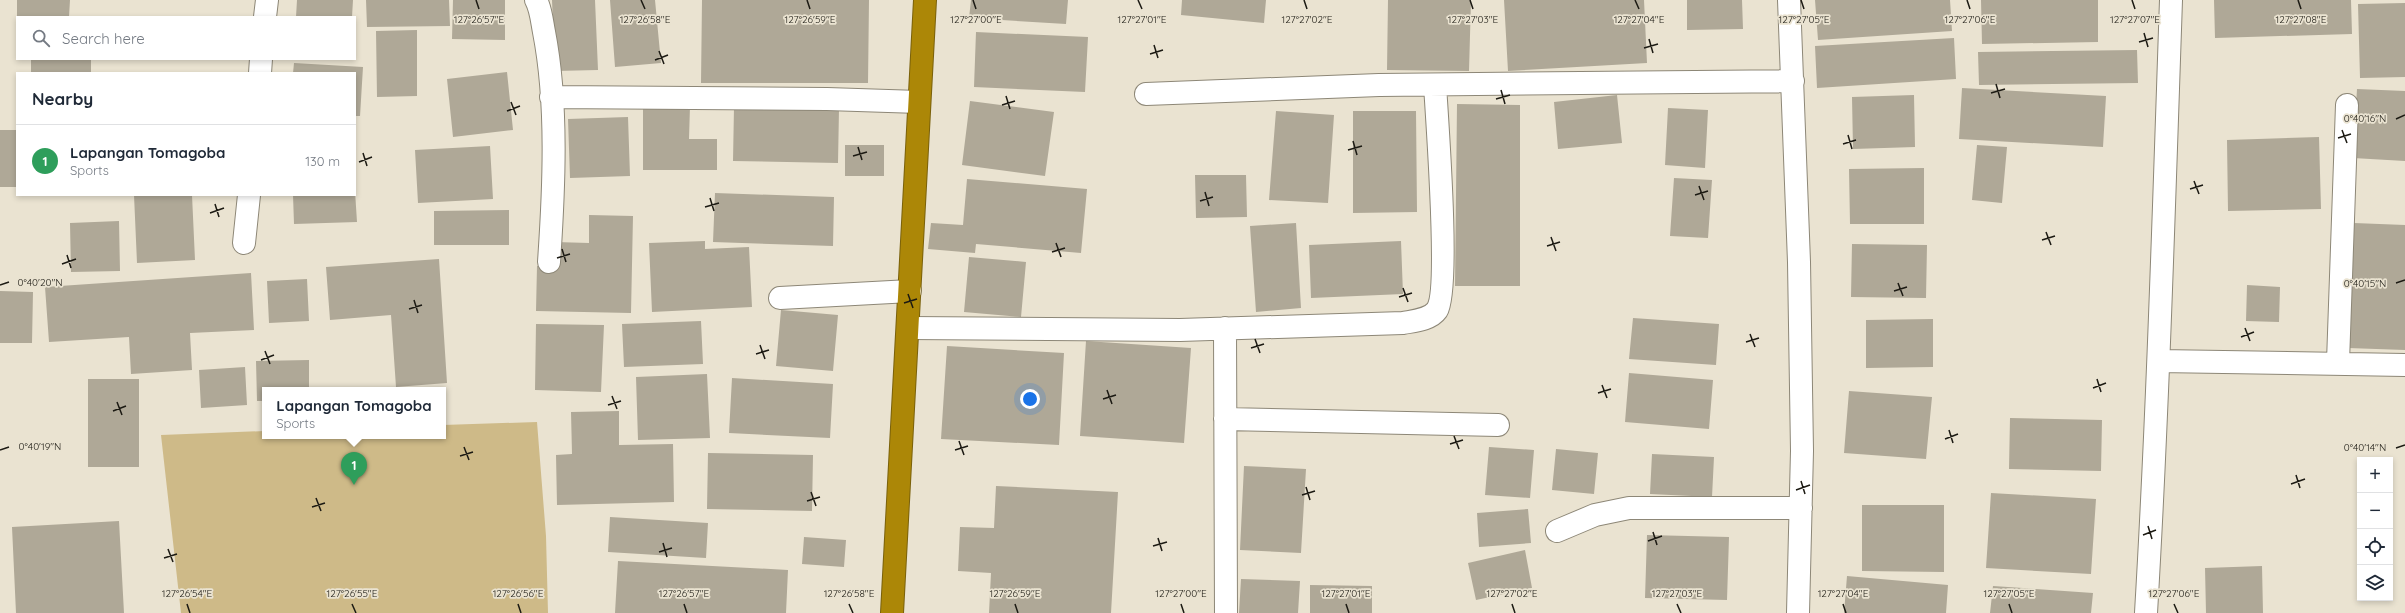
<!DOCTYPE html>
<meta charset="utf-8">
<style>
body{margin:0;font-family:Quicksand,sans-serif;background:#f6f6f7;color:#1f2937}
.controls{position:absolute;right:12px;bottom:12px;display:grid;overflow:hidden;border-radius:0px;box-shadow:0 2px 6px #0003}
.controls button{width:36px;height:36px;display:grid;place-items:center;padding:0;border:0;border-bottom:1px solid #e0e1e3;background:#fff;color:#1f2937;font:20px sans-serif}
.you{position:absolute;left:1030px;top:399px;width:14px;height:14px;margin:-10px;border:3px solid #fff;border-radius:50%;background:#1a73e8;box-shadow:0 0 0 6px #1a73e833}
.badge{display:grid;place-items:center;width:26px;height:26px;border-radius:50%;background:#ea580c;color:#fff;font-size:13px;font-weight:700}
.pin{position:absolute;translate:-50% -33px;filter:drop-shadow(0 1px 2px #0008)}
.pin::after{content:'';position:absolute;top:21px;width:14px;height:12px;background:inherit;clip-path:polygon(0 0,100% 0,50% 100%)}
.popup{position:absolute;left:262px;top:387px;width:184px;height:52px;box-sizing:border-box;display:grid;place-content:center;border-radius:0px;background:#fff;filter:drop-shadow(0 1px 3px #0005);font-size:13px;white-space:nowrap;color:#747a83}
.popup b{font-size:15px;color:#1f2937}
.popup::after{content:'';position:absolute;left:50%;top:100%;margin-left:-8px;border:8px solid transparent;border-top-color:#fff}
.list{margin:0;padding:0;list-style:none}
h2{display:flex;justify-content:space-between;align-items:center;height:52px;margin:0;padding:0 16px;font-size:17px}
h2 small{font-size:13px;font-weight:400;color:#747a83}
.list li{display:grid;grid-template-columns:26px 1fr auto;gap:12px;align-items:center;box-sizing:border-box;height:72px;padding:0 16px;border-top:1px solid #e0e1e3}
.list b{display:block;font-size:15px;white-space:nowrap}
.list p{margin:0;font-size:13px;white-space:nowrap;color:#747a83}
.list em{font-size:13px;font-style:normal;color:#747a83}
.icon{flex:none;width:22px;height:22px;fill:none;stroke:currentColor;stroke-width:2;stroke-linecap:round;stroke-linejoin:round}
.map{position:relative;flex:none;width:2405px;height:613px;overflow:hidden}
.search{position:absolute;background:#fff;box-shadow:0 2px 6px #0003;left:16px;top:16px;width:340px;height:44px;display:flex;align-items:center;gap:10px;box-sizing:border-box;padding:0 14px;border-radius:0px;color:#747a83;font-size:15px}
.panel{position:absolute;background:#fff;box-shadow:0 2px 6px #0003;left:16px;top:72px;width:340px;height:124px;border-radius:0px}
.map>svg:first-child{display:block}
</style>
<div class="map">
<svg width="2405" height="613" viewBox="0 0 2405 613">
<rect width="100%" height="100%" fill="#eae3d1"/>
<path fill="#ceba88" d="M537 422 546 536 548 613H181L161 435 265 431V436H443V425Z"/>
<path fill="#afa897" d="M17 0H70L69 17H17Z
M297 0H353L352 17H296Z
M366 0H449L450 26 367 27Z
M453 0H505V40L452 39Z
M552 0H595L598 70 555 71Z
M610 0H655L661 63 615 67Z
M702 0H869L868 83H701Z
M971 0H1068L1066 24 969 18Z
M1182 0H1266L1264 23 1181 15Z
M1388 0H1471L1469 71 1387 70Z
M1504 0H1644L1647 63 1508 71Z
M1687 0H1742L1743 29 1687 30Z
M1815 0H1950L1952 31 1818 40Z
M1981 0H2098V42L1982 44Z
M2214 0H2351L2352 34 2215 38Z
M2405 3V77L2360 78 2358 4Z
M417 30V96L377 97 376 31Z
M976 32 1088 37 1085 92 974 87Z
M1954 38 1956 79 1817 88 1815 46Z
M2137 50 2138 83 1979 85 1978 52Z
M31 59H91V73H31Z
M294 63 363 67 360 116H355V73H293Z
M507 72 513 130 453 137 447 79Z
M1962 88 2106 96 2103 147 1959 139Z
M2357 89 2405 91V161L2353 158Z
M1617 95 1622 143 1558 149 1554 102Z
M1914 95 1915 147 1853 149 1852 97Z
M970 101 1054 112 1045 176 962 165Z
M1457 104 1520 105V286H1455Z
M643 105 690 106 689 139H717V170H643Z
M734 107 839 109 838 163 733 161Z
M1668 108 1708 110 1705 168 1665 165Z
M1276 111 1334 115 1328 203 1269 200Z
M1353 111H1416L1417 212 1353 213Z
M628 117 630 176 570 178 568 119Z
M0 130H17V187H0Z
M2319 137 2321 209 2228 211 2227 140Z
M845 145H884V176H845Z
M1977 145 2007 147 2002 203 1972 200Z
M490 146 493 199 418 203 415 150Z
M1924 168V224H1850L1849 169Z
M1195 175H1246L1247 217 1196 218Z
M1674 178 1712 180 1708 238 1670 236Z
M967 179 1087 189 1081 253 976 244 975 253 928 249 931 223 963 225Z
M355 191 357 222 294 224 293 195H355Z
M715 193 834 197 833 246 713 242Z
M134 195H192L195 260 137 263Z
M509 210V245H434V211Z
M589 215 633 216 631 313 536 311 537 266H555V242L589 243Z
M119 221 120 271 71 272 70 223Z
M1296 223 1301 308 1256 312 1250 226Z
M2354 223 2405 225V350L2348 348Z
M705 241V249L749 247 752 307 652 312 649 243Z
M1401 241 1403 294 1311 298 1309 245Z
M1852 244 1927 245 1926 298 1851 297Z
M969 257 1026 262 1021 317 964 312Z
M439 259 447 383 396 387 391 315 330 320 326 267Z
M251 273 254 330 190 333 192 370 131 374 129 337 49 342 45 287Z
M307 279 309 321 269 323 267 281Z
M2247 285 2280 287 2279 322 2246 321Z
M0 291 33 292 32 343H0Z
M781 310 838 315 833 371 776 366Z
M1633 318 1719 324 1716 365 1629 359Z
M1933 319V367L1866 368V320Z
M701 321 703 364 624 367 622 324Z
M536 324 604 325 601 392 535 390Z
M1086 341 1191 348 1184 443 1080 436Z
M947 346 1064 353 1059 445 941 439Z
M309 360V390H265V401H257L256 361Z
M245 367 247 405 201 408 199 370Z
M1629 373 1713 380 1709 429 1625 422Z
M707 374 710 438 638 440 636 377Z
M732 378 833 384 830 438 729 433Z
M88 379H139V467H88Z
M1849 391 1932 397 1926 459 1844 453Z
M619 411V445L673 444 674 502 557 505 556 455 572 454 571 412Z
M2010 418 2102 420 2101 471 2009 469Z
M1489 447 1534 450 1530 498 1485 495Z
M1556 449 1598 453 1594 494 1552 490Z
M708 453 813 455 812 511 707 509Z
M1652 454 1714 457 1712 497 1650 494Z
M1244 466 1306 469 1301 553 1240 550Z
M996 486 1118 492 1111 613H989L991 573 958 571 960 527 994 528Z
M1991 493 2096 499 2091 574 1986 568Z
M1862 505H1944V572L1862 571Z
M1528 509 1531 543 1479 547 1477 513Z
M610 517 708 523 706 558 608 552Z
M119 521 124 613H16L12 527Z
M1647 535 1729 537 1727 600 1645 598Z
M804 537 846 540 844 567 802 564Z
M1525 550 1532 588 1476 600 1468 563Z
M618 561 788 570 786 613H615Z
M2262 566 2263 613H2206L2205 568Z
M1847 576 1948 585 1946 613H1844Z
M1241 579 1300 581 1298 613H1239Z
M1310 585 1372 586V613H1310Z
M1993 586 2093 593 2091 613H1990Z"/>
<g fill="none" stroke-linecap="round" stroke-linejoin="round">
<defs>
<path id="minor" d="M536 0C541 9 542 22 544 32 558 104 554 189 549 262
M1789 0 1799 262 1802 451 1798 613
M265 17 267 0
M260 73 261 59
M1146 94 1379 85 1793 81
M551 97 827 99 919 102
M244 243 249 195
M780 298 910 291
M908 328 1180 330 1403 323C1413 321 1430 320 1437 310 1450 290 1437 119 1435 85
M1225 328 1226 613
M2159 361 2405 365
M2338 362 2347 105
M1225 419 1498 425
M1557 531 1595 515 1629 508H1801
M2146 613C2158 409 2164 204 2171 0"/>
<path id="highway" d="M892 613 925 0"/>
</defs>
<use href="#minor" stroke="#8d8777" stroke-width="24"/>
<use href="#highway" stroke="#7a610b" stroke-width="24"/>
<use href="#minor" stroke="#fff" stroke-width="22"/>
<use href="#highway" stroke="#ac8707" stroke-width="22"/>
</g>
<path fill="none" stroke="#1c1a13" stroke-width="1.5" d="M476 0 479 9M641 0 645 9M807 0 810 9M973 0 976 9M1138 0 1142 9M1304 0 1307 9M1470 0 1473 9M1635 0 1639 9M1801 0 1804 9M1967 0 1970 9M2132 0 2135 9M2298 0 2301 9M2144 33 2148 47M1649 39 1653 53M2139 42 2153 38M1154 45 1158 58M1644 48 1658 44M659 51 664 64M1150 54 1163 50M655 60 668 55M1996 84 2000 98M1501 90 1505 104M1991 93 2005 89M1006 96 1010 109M1496 99 1510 95M511 102 516 115M1002 105 1015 101M507 111 520 106M2396 119 2405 115M2342 130 2347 143M1848 135 1852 149M2338 138 2351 134M1353 141 1357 155M1843 144 1856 140M858 147 862 160M1348 150 1362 146M363 153 367 166M853 156 867 152M359 162 372 157M2194 181 2199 194M1699 186 1704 200M2190 189 2203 185M1205 192 1209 206M1695 195 1708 191M710 198 714 211M1200 201 1213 197M215 204 219 217M705 207 719 203M210 213 224 208M2046 232 2051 245M1551 237 1556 251M2042 240 2055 236M1056 243 1061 257M1547 246 1560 242M562 249 566 262M1052 252 1065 248M67 255 71 268M557 258 570 254M62 264 76 259M1898 283 1903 296M2396 283 2405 280M0 285 9 282M1403 288 1408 302M1894 291 1907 287M908 294 913 308M1399 297 1412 293M414 300 418 313M904 303 917 299M409 309 422 305M2245 328 2250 341M1750 334 1755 347M2241 337 2254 332M1255 339 1260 353M1746 342 1759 338M760 345 765 359M1251 348 1264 344M265 351 270 364M756 354 769 350M261 360 274 355M2097 379 2101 392M1602 385 1607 398M2093 388 2106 383M1107 390 1112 404M1598 393 1611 389M612 396 617 409M1103 399 1116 395M117 402 122 415M608 405 621 401M113 411 126 406M1949 430 1953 443M1454 436 1459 449M1945 439 1958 434M959 441 964 455M1450 444 1463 440M464 447 469 460M2396 448 2405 445M0 450 9 447M955 450 968 446M460 456 473 452M2296 475 2300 488M1801 481 1805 494M2291 484 2305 479M1306 487 1310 500M1796 490 1810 485M811 492 816 506M1302 495 1315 491M316 498 321 511M807 501 820 497M312 507 325 503M2148 526 2152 539M1653 532 1657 545M2143 535 2156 530M1158 538 1162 551M1648 541 1662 536M663 543 667 557M1153 546 1167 542M168 549 173 562M659 552 672 548M164 558 177 554M187 604 190 613M352 604 356 613M518 604 521 613M684 604 687 613M849 604 853 613M1015 604 1018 613M1181 604 1184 613M1346 604 1349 613M1512 604 1515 613M1677 604 1681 613M1843 604 1846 613M2009 604 2012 613M2174 604 2178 613"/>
<g font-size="10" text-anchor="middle" fill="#1c1a13" stroke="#eae3d1" stroke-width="3.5" stroke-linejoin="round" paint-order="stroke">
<text x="645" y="23">127°26'58"E</text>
<text x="810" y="23">127°26'59"E</text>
<text x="976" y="23">127°27'00"E</text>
<text x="1307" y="23">127°27'02"E</text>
<text x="1473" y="23">127°27'03"E</text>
<text x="1639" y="23">127°27'04"E</text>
<text x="1970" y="23">127°27'06"E</text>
<text x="479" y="23">127°26'57"E</text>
<text x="1142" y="23">127°27'01"E</text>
<text x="1804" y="23">127°27'05"E</text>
<text x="2135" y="23">127°27'07"E</text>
<text x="2301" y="23">127°27'08"E</text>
<text x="2365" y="122">0°40'16"N</text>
<text x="40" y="286">0°40'20"N</text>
<text x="2365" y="287">0°40'15"N</text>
<text x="40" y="450">0°40'19"N</text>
<text x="2365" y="451">0°40'14"N</text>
<text x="187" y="597">127°26'54"E</text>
<text x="352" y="597">127°26'55"E</text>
<text x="518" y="597">127°26'56"E</text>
<text x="684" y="597">127°26'57"E</text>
<text x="849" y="597">127°26'58"E</text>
<text x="1015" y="597">127°26'59"E</text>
<text x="1181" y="597">127°27'00"E</text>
<text x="1346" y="597">127°27'01"E</text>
<text x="1512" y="597">127°27'02"E</text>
<text x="1677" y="597">127°27'03"E</text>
<text x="1843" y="597">127°27'04"E</text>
<text x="2009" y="597">127°27'05"E</text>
<text x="2174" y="597">127°27'06"E</text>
</g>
</svg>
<div class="controls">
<button>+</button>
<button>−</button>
<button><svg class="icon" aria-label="locate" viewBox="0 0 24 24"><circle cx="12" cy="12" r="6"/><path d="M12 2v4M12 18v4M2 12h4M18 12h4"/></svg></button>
<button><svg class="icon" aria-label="layers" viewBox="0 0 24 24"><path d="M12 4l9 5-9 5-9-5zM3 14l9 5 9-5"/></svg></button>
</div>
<div class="you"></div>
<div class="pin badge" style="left:354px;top:485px;background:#2e9e5b">1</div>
<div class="popup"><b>Lapangan Tomagoba</b>Sports</div>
<div class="search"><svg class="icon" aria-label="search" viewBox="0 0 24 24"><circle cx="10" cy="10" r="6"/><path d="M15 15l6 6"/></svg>Search here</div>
<section class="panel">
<h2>Nearby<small></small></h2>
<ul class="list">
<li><span class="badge" style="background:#2e9e5b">1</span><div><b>Lapangan Tomagoba</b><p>Sports</p></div><em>130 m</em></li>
</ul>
</section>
</div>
